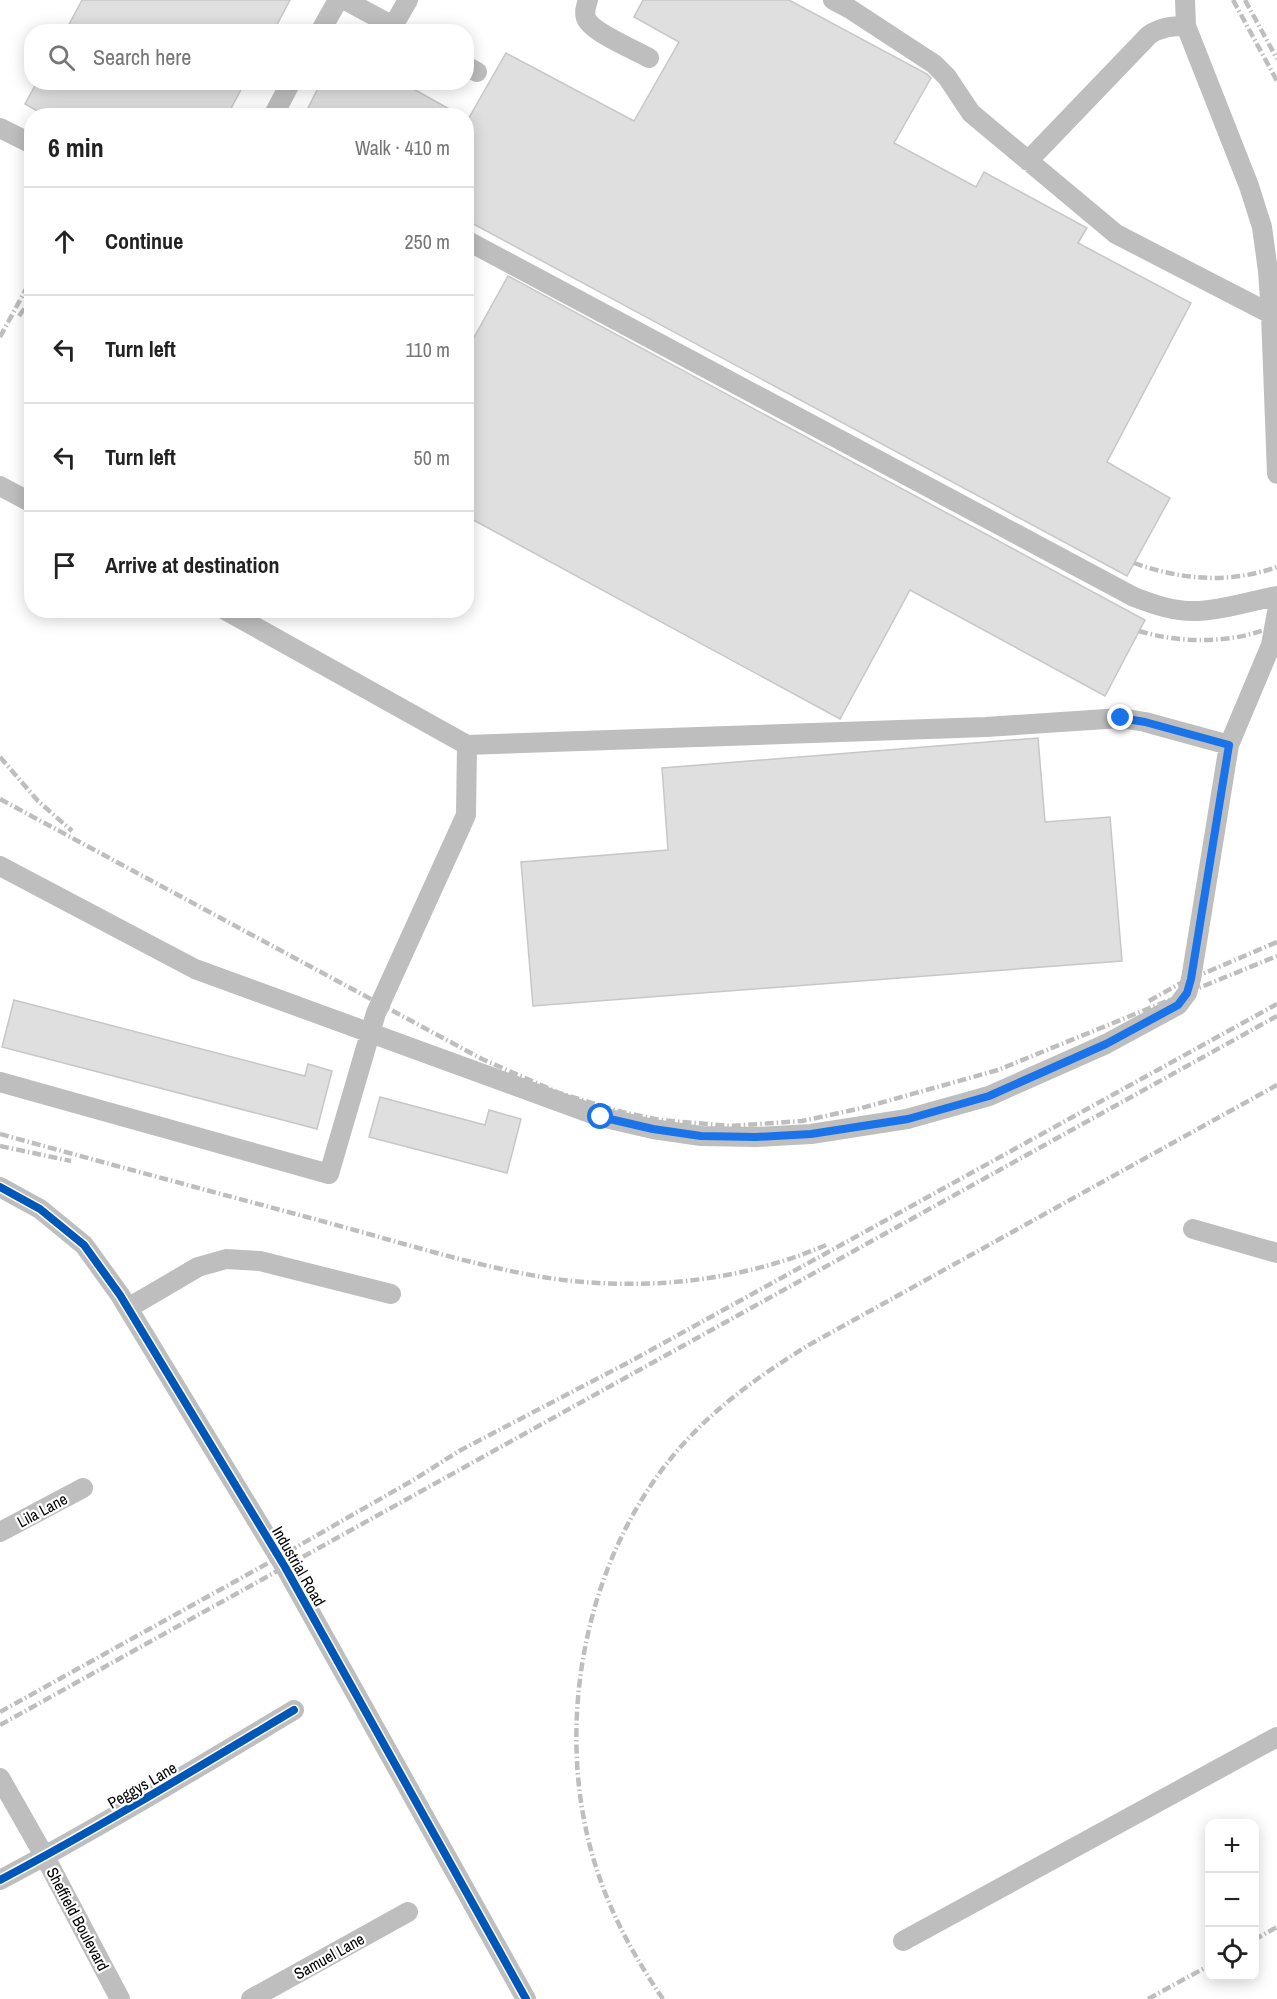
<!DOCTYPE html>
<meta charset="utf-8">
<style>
body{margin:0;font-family:"Archivo Narrow",sans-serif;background:#f2f2f2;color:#222}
.controls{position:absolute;right:18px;bottom:18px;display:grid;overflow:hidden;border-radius:12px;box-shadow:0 3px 15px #0003}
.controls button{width:54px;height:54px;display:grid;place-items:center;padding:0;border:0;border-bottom:2px solid #e0e0e0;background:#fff;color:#222;font:30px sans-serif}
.stop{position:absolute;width:18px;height:18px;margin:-14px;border:4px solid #1a73e8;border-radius:50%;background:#fff}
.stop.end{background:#1a73e8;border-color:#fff;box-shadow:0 2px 6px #0008}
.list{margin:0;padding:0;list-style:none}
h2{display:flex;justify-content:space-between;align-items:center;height:78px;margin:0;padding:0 24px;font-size:26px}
h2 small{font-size:20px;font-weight:400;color:#767676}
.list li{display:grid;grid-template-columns:39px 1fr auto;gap:18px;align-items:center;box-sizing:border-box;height:108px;padding:0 24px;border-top:2px solid #e0e0e0}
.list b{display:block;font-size:22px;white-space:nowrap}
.list em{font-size:20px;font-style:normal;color:#767676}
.icon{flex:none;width:33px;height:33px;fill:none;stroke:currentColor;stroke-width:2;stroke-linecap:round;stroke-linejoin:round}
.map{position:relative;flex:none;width:1277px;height:1999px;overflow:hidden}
.search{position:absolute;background:#fff;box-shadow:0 3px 15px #0003;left:24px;top:24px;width:450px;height:66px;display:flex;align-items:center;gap:15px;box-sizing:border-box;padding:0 21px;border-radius:24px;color:#767676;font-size:22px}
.panel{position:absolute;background:#fff;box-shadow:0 3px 15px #0003;left:24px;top:108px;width:450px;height:510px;border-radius:24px}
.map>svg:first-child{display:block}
</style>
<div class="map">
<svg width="1277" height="1999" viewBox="0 0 1277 1999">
<rect width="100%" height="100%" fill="#fff"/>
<path fill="#dfdfdf" stroke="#c7c7c7" stroke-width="1.5" d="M82 0H290L273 32H65Z
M643 0H789L927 74 931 78 894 143 976 187 984 172 1087 228 1078 243 1191 303 1107 462 1170 498 1127 576 466 220V123L506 53 634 121 679 42 634 17Z
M37 82H245L227 116H46L25 104Z
M321 82H401L462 116H304Z
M508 276 1145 620 1105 696 910 590 840 719 466 516V352Z
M1038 738 1045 822 1110 817 1122 961 533 1006 521 862 668 850 662 768Z
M14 1000 305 1076 308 1064 332 1071 317 1129 2 1047Z
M380 1097 485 1125 489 1110 521 1119 507 1173 369 1137Z"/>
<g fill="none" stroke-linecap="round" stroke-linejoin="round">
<path stroke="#bebebe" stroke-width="20" d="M345 0 393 26 408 0
M588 0C586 6 584 12 586 18 591 32 635 50 649 58
M833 0 850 9 934 64 947 77 971 113 1116 234 1271 314
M1185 0 1186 26 1249 186 1262 227 1268 271 1271 314 1277 474
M320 32 338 0
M466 66 477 72
M273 116 291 82
M0 128 32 144
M1028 161 1149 35C1161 27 1172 26 1186 26
M466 240 1134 597C1155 605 1175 612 1198 611 1220 611 1255 600 1277 596
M0 486 32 503
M225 610 467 745 986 727 1121 718 1145 722 1229 745
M0 866 195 969 601 1117 653 1129 701 1136 756 1137 811 1134 907 1119 989 1096 1106 1044 1178 1005 1187 993 1191 979 1229 745 1271 645 1277 612
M0 1082 329 1174 376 1013 466 815 467 745
M0 1187 40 1209 84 1245 120 1295 285 1567 526 1999
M1193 1229 1277 1253
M128 1308 198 1267 226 1259 260 1261 391 1294
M0 1532 83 1488
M0 1778 45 1857 120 1999
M0 1880C100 1827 197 1768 294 1710
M903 1941 1277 1737
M251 1999 408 1912"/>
<path stroke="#bebebe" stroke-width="4.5" stroke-dasharray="9 3 1.5 3" stroke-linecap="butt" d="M1233 0 1277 81
M1245 0 1277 59
M19 316 32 298
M0 337 32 278
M1134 563C1182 580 1229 584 1277 567
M1139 631C1182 644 1235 644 1277 625
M0 757 38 801 72 831
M0 799 482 1059 559 1093 622 1112 660 1120 731 1126 802 1121 862 1108 998 1070 1277 956
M1149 1001 1179 984 1277 942
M0 1134C105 1163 210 1191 314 1219 390 1239 466 1264 542 1277 637 1292 738 1283 826 1245
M0 1146 71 1161
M0 1712 279 1557 415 1479 459 1451 631 1361 1277 1004
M0 1725 1277 1016
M1254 1940 1277 1927
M663 1999C637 1961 615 1922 600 1879 550 1739 581 1563 677 1451 716 1406 758 1377 807 1346L1277 1085
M1148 1999 1210 1965"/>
<defs>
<path id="cycleway" d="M0 1187 40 1209 84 1245 120 1295 285 1567 526 1999
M0 1880C100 1827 197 1768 294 1710"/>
</defs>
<use href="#cycleway" stroke="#fff" stroke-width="11"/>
<use href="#cycleway" stroke="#0057b8" stroke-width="8"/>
</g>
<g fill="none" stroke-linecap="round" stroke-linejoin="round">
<path stroke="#1a73e8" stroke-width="8" d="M601 1117 653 1129 701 1136 756 1137 811 1134 908 1119 989 1096 1106 1044 1178 1005 1187 993 1191 979 1229 745 1145 722 1121 718"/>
</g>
<g text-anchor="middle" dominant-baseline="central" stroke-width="4.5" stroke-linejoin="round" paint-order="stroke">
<g font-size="16" fill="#000" stroke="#fff">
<text transform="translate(42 1510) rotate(-28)">Lila Lane</text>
<text transform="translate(299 1566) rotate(60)">Industrial Road</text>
<text transform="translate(142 1785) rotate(-30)">Peggys Lane</text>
<text transform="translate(78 1919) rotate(62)">Sheffield Boulevard</text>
<text transform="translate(329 1956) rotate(-29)">Samuel Lane</text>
</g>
</g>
</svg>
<div class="controls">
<button>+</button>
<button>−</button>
<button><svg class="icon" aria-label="locate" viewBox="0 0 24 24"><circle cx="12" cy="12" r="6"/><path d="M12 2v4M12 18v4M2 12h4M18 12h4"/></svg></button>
</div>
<div class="stop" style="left:601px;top:1117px"></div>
<div class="stop end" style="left:1121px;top:718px"></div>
<div class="search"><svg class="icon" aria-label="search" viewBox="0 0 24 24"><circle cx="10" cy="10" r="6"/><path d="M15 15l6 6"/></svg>Search here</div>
<section class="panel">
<h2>6 min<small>Walk · 410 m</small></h2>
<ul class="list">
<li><svg class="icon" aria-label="ahead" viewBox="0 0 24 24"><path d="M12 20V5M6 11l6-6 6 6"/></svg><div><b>Continue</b></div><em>250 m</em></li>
<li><svg class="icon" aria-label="left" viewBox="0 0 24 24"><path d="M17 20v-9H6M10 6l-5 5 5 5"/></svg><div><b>Turn left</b></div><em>110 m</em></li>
<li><svg class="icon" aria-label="left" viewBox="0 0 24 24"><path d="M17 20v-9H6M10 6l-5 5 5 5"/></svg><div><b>Turn left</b></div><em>50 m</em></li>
<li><svg class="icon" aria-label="arrive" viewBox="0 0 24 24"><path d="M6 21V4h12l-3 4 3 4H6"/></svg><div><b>Arrive at destination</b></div></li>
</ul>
</section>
</div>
